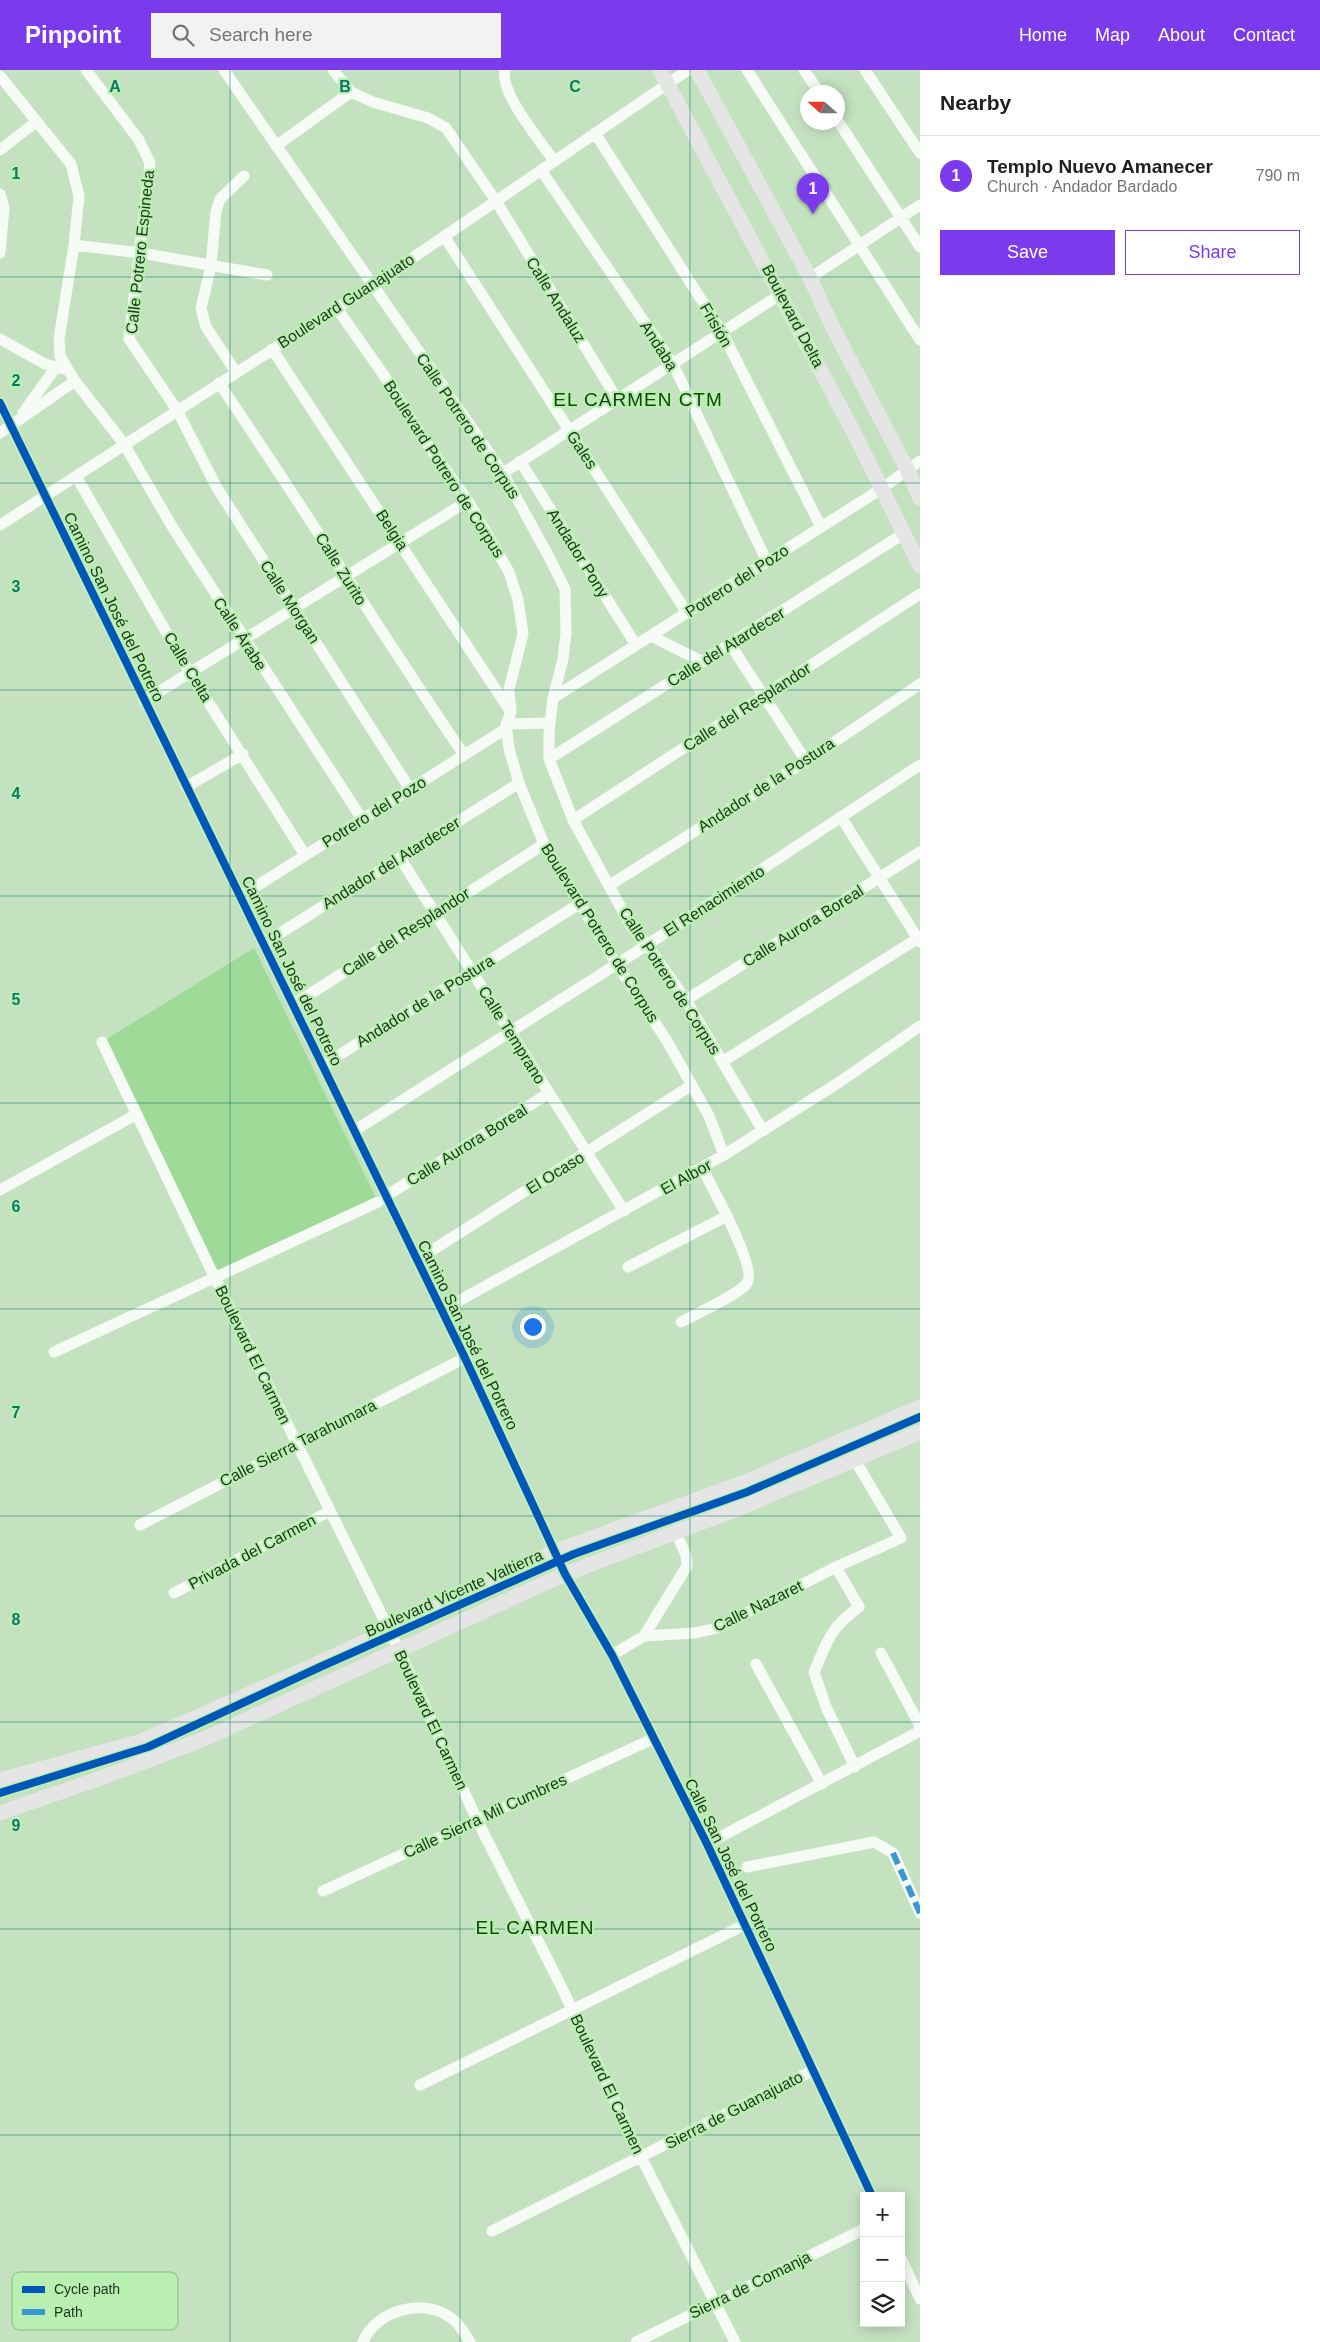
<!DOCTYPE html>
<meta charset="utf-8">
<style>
body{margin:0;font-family:Helvetica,sans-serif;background:#f2f2f2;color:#202124}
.controls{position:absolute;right:15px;bottom:15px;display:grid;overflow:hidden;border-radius:0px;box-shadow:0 2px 12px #0003}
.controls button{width:45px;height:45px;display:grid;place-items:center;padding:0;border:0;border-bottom:1px solid #e0e0e0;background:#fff;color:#202124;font:25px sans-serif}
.compass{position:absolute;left:800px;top:15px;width:45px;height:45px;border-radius:50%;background:#fff;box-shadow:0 2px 12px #0003;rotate:291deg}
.you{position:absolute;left:532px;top:1256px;width:18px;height:18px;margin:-12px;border:4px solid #fff;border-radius:50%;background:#1a73e8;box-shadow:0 0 0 8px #1a73e833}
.badge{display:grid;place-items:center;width:32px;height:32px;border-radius:50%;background:#7c3aed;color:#fff;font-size:16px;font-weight:700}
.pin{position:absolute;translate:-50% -41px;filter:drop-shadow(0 1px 2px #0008)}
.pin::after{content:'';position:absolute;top:26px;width:18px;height:15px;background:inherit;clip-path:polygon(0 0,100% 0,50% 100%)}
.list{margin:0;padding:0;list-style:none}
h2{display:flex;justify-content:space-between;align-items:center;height:65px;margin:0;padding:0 20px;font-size:21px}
h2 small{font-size:16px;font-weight:400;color:#757577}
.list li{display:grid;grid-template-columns:32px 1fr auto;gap:15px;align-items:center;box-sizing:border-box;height:80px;padding:0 20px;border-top:1px solid #e0e0e0}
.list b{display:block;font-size:19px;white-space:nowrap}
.list p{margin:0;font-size:16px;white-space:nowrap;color:#757577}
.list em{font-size:16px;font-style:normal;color:#757577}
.actions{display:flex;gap:10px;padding:15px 20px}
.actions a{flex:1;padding:11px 0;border:1px solid #7c3aed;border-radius:0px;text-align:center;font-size:18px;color:#7c3aed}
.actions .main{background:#7c3aed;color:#fff}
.icon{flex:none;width:28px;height:28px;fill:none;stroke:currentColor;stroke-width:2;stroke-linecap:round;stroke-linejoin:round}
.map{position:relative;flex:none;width:920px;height:2272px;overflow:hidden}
header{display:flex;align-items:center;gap:30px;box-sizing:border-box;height:70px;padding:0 25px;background:#7c3aed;color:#fff}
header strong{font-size:24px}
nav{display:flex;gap:28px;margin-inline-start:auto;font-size:18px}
.search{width:350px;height:45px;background:#f2f2f2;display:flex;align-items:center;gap:12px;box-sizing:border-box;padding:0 18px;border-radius:0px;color:#757577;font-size:19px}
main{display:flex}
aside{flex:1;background:#fff}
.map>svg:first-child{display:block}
</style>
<header>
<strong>Pinpoint</strong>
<div class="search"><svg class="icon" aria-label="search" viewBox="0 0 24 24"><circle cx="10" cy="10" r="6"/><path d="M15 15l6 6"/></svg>Search here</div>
<nav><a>Home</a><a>Map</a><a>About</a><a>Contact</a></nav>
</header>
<main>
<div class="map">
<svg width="920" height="2272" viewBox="0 0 920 2272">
<rect width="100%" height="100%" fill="#c4e2c0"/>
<path fill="#9fda99" d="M254 878 378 1132 215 1208 102 972Z"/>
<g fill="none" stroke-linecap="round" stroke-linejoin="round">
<path stroke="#f6fbf6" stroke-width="11" d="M86 0 139 70 150 93 129 269 177 340 217 418 410 719
M224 0 503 403 549 487 565 519 566 563 563 589 553 628 549 663V689L573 750 632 858 647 875 686 930 763 1061
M333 0 351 22 373 32 428 48 446 58 496 131 617 329
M505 0C499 22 541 72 554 91
M747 0 920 270
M804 0 819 22
M865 0 920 83
M0 6 71 94 79 126 74 175 59 269 60 286 75 311 124 374 173 458 362 749
M838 51 920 177
M595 63 722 262 821 457
M276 76 351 22
M0 80 36 52
M541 100 673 294 767 492
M0 124 4 137 0 183
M444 166 687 543
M74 175 141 183 267 205
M810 208 920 135
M336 237 383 304 425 371 468 431 509 502 518 530 523 564 509 619 511 642 506 654 509 679 519 713 544 774 616 893 667 971 709 1046 724 1085
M0 269 45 294 68 300
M272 279 510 641
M236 302 206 257 201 238 211 196 216 141 220 129 244 106
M219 313C303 436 380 562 464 685
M0 333 465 1288 565 1504 612 1585 707 1774 872 2126
M23 343 56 297
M0 363 75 311
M520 391 636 575
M503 403 781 224
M76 406 190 603 305 785
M0 455 373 215 688 0
M651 566 703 592
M730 574 806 691
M553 628 881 419 920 391
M144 631 468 431
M506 654 550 653
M549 689 903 464
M186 717 243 684
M841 747 920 872
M573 750 920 524
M400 788 624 1141
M610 815 806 691 920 614
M241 826 507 658
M263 874 519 713
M686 930 920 782
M293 935 544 774
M102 972 215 1208 399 1580 477 1750 561 1916 641 2087 735 2272
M722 992 920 867
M322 996 579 834
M354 1061 647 875 920 695
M0 1120 137 1044
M386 1126 549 1023
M417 1190 692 1015
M628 1197 727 1146
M442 1240 724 1085 841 1011 920 956
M681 1252C694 1245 740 1224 747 1213 758 1198 711 1116 702 1098
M54 1282 378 1132
M140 1455 457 1292
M836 1497 859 1537C830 1558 828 1570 814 1602L826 1637 855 1697
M174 1523 330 1441
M644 1566 687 1496 686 1485 676 1463
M612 1585 644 1566 695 1563 717 1558 836 1497 901 1468 855 1390
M756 1594 822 1714
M707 1774 918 1662 920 1657 918 1652 881 1583
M747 1797 874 1772 893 1783 920 1843
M323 1821 648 1671
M420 2015 738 1858
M492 2161 814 2000
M901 2188 920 2229
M363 2272C376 2240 424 2227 451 2248 460 2254 464 2263 470 2272
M636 2272 864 2159"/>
<path stroke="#e5e5e5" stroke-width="15" d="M660 0 853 361 920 496
M697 0 810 208 832 256 907 399 920 428
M0 1710 139 1672 306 1599 556 1481 745 1412 920 1337
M0 1743 104 1707 204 1669 565 1504 740 1438 920 1362"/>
<path stroke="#3a97d4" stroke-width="6" stroke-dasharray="12 6" stroke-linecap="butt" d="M893 1783 920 1843"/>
<defs>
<path id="cycleway" d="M0 333 465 1288 565 1504 612 1585 707 1774 872 2126
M0 1723 148 1677 320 1597 574 1484 747 1422 920 1347"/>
</defs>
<use href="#cycleway" stroke="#b9f0b2" stroke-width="11"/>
<use href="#cycleway" stroke="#0057b8" stroke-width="8"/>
</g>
<path fill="none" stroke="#0f766e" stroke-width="1" stroke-opacity="0.55" d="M230 0V2272M460 0V2272M690 0V2272M0 207H920M0 413H920M0 620H920M0 826H920M0 1033H920M0 1239H920M0 1446H920M0 1652H920M0 1859H920M0 2065H920"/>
<g text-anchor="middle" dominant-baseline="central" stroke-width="4.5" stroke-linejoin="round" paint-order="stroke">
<g font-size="16" fill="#1e341c" stroke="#b9f0b2">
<text transform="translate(140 182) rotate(-84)">Calle Potrero Espineda</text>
<text transform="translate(556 230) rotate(58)">Calle Andaluz</text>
<text transform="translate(346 231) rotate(-33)">Boulevard Guanajuato</text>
<text transform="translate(793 246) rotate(62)">Boulevard Delta</text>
<text transform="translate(716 255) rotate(60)">Frisión</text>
<text transform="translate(659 276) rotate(57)">Andaba</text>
<text transform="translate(468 356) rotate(56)">Calle Potrero de Corpus</text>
<text transform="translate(582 380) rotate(57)">Gales</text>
<text transform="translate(444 399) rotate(57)">Boulevard Potrero de Corpus</text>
<text transform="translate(392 460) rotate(57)">Belgia</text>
<text transform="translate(578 483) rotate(58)">Andador Pony</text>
<text transform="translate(341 499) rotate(58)">Calle Zurito</text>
<text transform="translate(737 511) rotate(-33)">Potrero del Pozo</text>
<text transform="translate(290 532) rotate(57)">Calle Morgan</text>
<text transform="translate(114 537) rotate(64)">Camino San José del Potrero</text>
<text transform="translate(240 564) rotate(57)">Calle Árabe</text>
<text transform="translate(726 577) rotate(-32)">Calle del Atardecer</text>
<text transform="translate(188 597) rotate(59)">Calle Celta</text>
<text transform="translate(747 637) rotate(-33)">Calle del Resplandor</text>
<text transform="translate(766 715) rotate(-33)">Andador de la Postura</text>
<text transform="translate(374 742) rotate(-32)">Potrero del Pozo</text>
<text transform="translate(391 793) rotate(-32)">Andador del Atardecer</text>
<text transform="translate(714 831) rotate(-33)">El Renacimiento</text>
<text transform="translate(803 856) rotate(-32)">Calle Aurora Boreal</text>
<text transform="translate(406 862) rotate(-33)">Calle del Resplandor</text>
<text transform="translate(600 863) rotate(58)">Boulevard Potrero de Corpus</text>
<text transform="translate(292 901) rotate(64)">Camino San José del Potrero</text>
<text transform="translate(670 911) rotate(57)">Calle Potrero de Corpus</text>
<text transform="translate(425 931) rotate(-32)">Andador de la Postura</text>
<text transform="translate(512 965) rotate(58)">Calle Temprano</text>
<text transform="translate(467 1075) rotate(-32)">Calle Aurora Boreal</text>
<text transform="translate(555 1103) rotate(-32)">El Ocaso</text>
<text transform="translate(686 1107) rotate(-29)">El Albor</text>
<text transform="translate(468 1265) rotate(64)">Camino San José del Potrero</text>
<text transform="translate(253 1285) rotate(64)">Boulevard El Carmen</text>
<text transform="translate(298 1373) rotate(-27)">Calle Sierra Tarahumara</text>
<text transform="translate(252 1482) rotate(-28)">Privada del Carmen</text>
<text transform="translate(454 1523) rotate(-24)">Boulevard Vicente Valtierra</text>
<text transform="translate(758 1536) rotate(-26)">Calle Nazaret</text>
<text transform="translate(431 1650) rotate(65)">Boulevard El Carmen</text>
<text transform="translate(485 1746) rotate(-25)">Calle Sierra Mil Cumbres</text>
<text transform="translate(731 1795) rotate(64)">Calle San José del Potrero</text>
<text transform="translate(607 2014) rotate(65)">Boulevard El Carmen</text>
<text transform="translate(734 2040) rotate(-27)">Sierra de Guanajuato</text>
<text transform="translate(750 2215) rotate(-26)">Sierra de Comanja</text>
</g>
<g font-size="19" letter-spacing="1" fill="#12450e" stroke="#b9f0b2">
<text x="638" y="329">EL CARMEN CTM</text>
<text x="535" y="1857">EL CARMEN</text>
</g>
</g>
<rect x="12" y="2202" width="166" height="58" rx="8" fill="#b9f0b2" stroke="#8ab885" stroke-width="1"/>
<rect x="22" y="2216" width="23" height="7" fill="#0057b8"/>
<rect x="22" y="2239" width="23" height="6" fill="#3a97d4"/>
<g font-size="14" fill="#1e341c">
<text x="54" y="2224">Cycle path</text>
<text x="54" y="2247">Path</text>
</g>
<g font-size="16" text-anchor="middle" font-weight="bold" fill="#0f766e" stroke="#b9f0b2" stroke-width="4.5" stroke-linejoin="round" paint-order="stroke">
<text x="115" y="22">A</text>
<text x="345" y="22">B</text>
<text x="575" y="22">C</text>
<text x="16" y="109">1</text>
<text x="16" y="316">2</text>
<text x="16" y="522">3</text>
<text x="16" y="729">4</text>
<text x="16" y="935">5</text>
<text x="16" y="1142">6</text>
<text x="16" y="1348">7</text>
<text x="16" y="1555">8</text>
<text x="16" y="1761">9</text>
</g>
</svg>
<div class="controls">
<button>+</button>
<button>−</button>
<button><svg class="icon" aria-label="layers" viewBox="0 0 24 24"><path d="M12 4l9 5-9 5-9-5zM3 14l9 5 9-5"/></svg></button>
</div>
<svg class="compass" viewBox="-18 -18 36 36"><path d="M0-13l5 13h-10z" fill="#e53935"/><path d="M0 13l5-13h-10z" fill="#757577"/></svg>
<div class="you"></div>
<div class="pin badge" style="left:813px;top:144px">1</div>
</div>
<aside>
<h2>Nearby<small></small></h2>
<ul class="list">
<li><span class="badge">1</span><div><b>Templo Nuevo Amanecer</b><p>Church · Andador Bardado</p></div><em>790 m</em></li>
</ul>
<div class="actions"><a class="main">Save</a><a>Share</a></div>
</aside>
</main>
